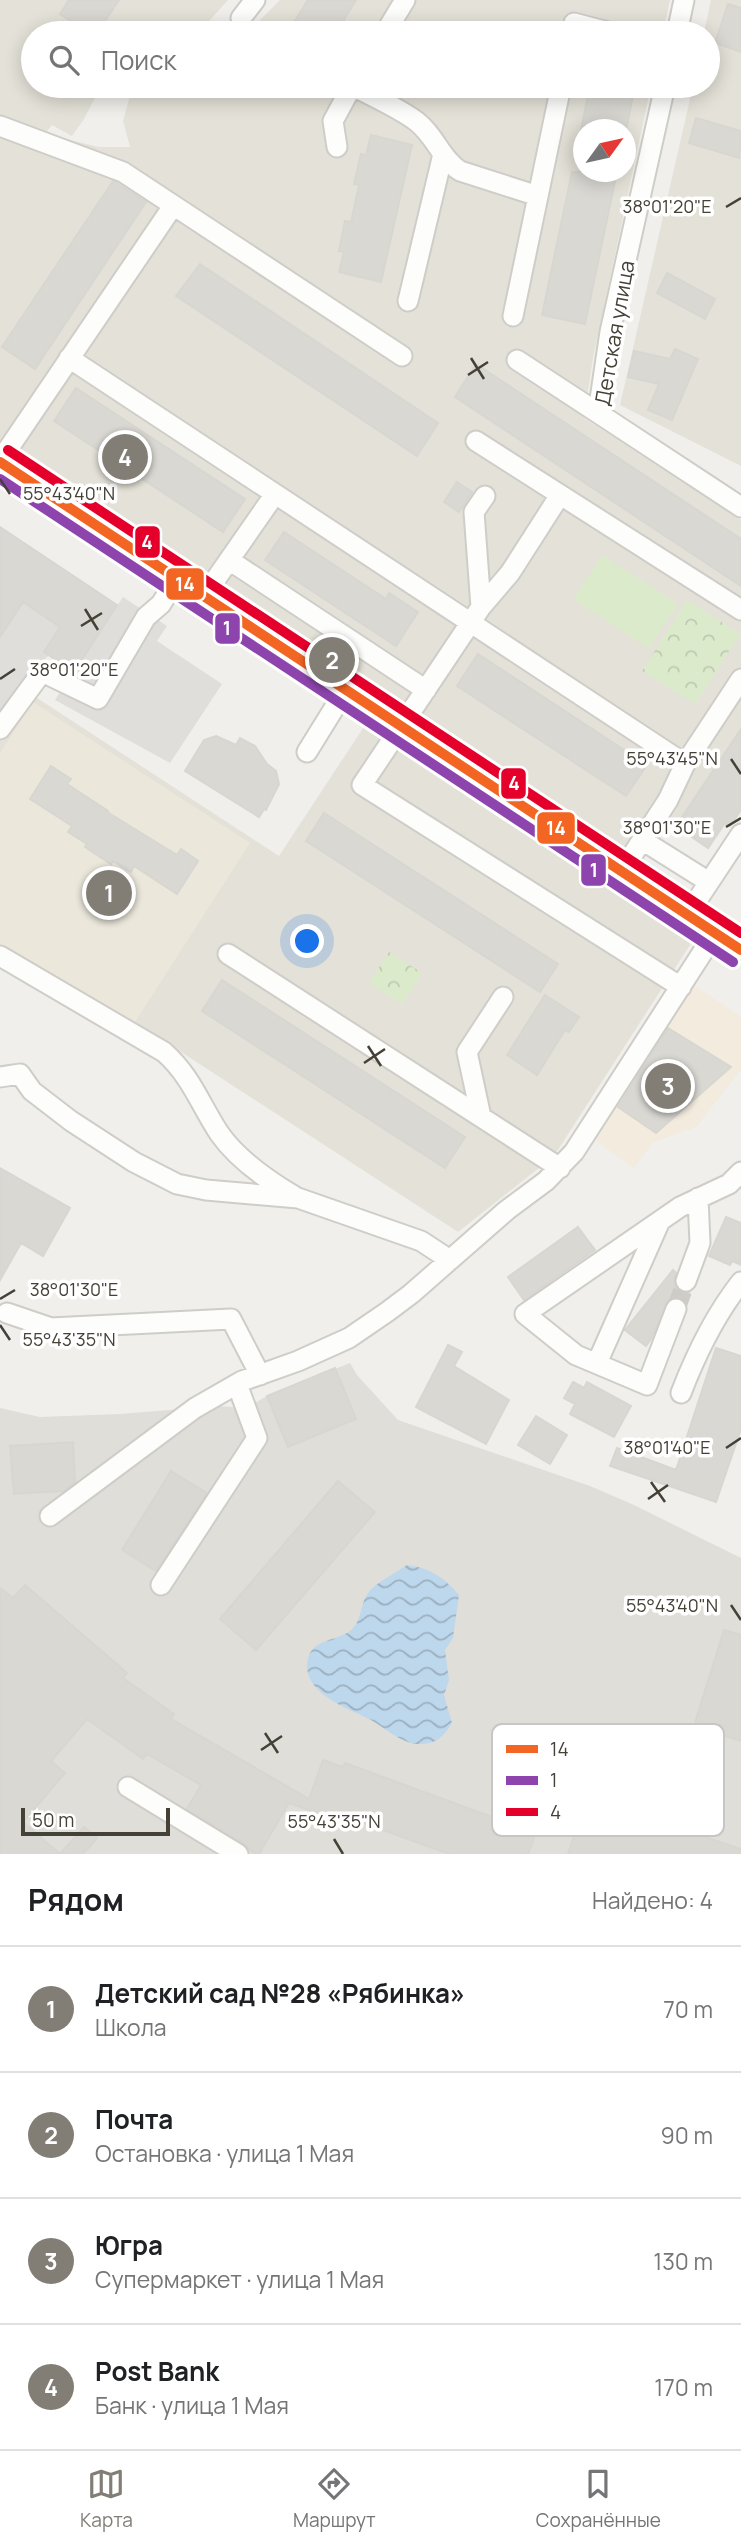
<!DOCTYPE html>
<html lang="ru">
<meta charset="utf-8">
<style>
body{margin:0;font-family:Manrope,sans-serif;background:#f2f2f2;color:#202124}
.compass{position:absolute;left:573px;top:119px;width:63px;height:63px;border-radius:50%;background:#fff;box-shadow:0 4px 18px #0003;rotate:57deg}
.scale{position:absolute;left:21px;bottom:18px;width:149px;box-sizing:border-box;padding-left:7px;border:4px solid #464137;border-top:0;font-size:19px;line-height:24px;white-space:nowrap;color:#464137;-webkit-text-stroke:5px #fff;paint-order:stroke}
.you{position:absolute;left:308px;top:942px;width:24px;height:24px;margin:-18px;border:5px solid #fff;border-radius:50%;background:#1a73e8;box-shadow:0 0 0 10px #1a73e833}
.badge{display:grid;place-items:center;width:46px;height:46px;border-radius:50%;background:#827e76;color:#fff;font-size:23px;font-weight:700}
.pin{position:absolute;translate:-50% -50%;border:4px solid #fff;box-shadow:0 2px 7px #0006}
.list{margin:0;padding:0;list-style:none}
h2{display:flex;justify-content:space-between;align-items:center;height:91px;margin:0;padding:0 28px;font-size:30px}
h2 small{font-size:23px;font-weight:400;color:#757577}
.list li{display:grid;grid-template-columns:46px 1fr auto;gap:21px;align-items:center;box-sizing:border-box;height:126px;padding:0 28px;border-top:2px solid #e0e0e0}
.list b{display:block;font-size:26px;white-space:nowrap}
.list p{margin:0;font-size:23px;white-space:nowrap;color:#757577}
.list em{font-size:23px;font-style:normal;color:#757577}
.icon{flex:none;width:38px;height:38px;fill:none;stroke:currentColor;stroke-width:2;stroke-linecap:round;stroke-linejoin:round}
.map{position:relative;flex:none;width:741px;height:1854px;overflow:hidden}
.search{position:absolute;background:#fff;box-shadow:0 4px 18px #0003;left:21px;right:21px;top:21px;height:77px;display:flex;align-items:center;gap:18px;box-sizing:border-box;padding:0 24px;border-radius:38px;color:#757577;font-size:26px}
.sheet{height:595px;background:#fff}
nav{display:flex;justify-content:space-around;align-items:center;box-sizing:border-box;height:98px;border-top:2px solid #e0e0e0;background:#fff;font-size:19px;color:#757577}
nav a{display:grid;justify-items:center;gap:4px}
nav .on{color:#827e76}
.map>svg:first-child{display:block}
</style>
<div class="map">
<svg width="741" height="1854" viewBox="0 0 741 1854">
<defs>
<pattern id="park-crowns" width="20" height="18" patternUnits="userSpaceOnUse" patternTransform="scale(1.75)"><rect width="20" height="18" fill="#dceacc"/><path d="M2 6a3 3 0 1 1 6 0M12 15a3 3 0 1 1 6 0" fill="none" stroke="#becab0"/></pattern>
<pattern id="water-waves" width="16" height="10" patternUnits="userSpaceOnUse" patternTransform="scale(1.75)"><rect width="16" height="10" fill="#bdd7ec"/><path d="M0 5q4-4 8 0t8 0" fill="none" stroke="#9bb0c0"/></pattern>
</defs>
<rect width="100%" height="100%" fill="#f0efeb"/>
<path fill="#e4e1d8" fill-rule="evenodd" d="M0 0H228L209 21 181 33H33V86H101L84 119 72 136 52 125 45 134 99 147H130L123 121 129 99 142 86H651L593 358 584 418 741 520V799L708 848 651 811 622 852H613L0 447ZM584 130H626V172H584Z
M280 0H670L663 33H247Z
M711 0H741V466L620 405 693 86H708V33H704Z
M31 694 279 856 369 719 697 934 554 1156 458 1232 135 1022 0 944V739L3 741Z"/>
<path fill="#f2ebde" d="M689 982 741 1017V1069L696 1127 653 1142 634 1168 592 1138Z"/>
<path fill="#e0ded9" d="M350 1363 357 1375 398 1420 590 1486 634 1505 741 1558V1854H7L0 1848V1408L40 1417 120 1414 219 1406 246 1408 267 1396Z"/>
<path fill="#ebe7db" d="M33 702 250 843 135 1022 0 944V753Z"/>
<path fill="url(#park-crowns)" d="M687 600 740 634 695 704 642 671Z
M389 952 422 973 402 1004 369 983Z"/>
<path fill="#dceacc" d="M602 555 678 604 649 649 573 599Z"/>
<path fill="#e0dedb" d="M123 597 167 626 157 641 222 684 170 763 55 700Z
M23 602 60 627 44 651 49 655 28 677 0 716V623Z"/>
<path fill="url(#water-waves)" d="M407 1565C429 1567 445 1578 459 1595L453 1638 445 1650 449 1680 444 1695 452 1723C446 1732 440 1741 429 1743 406 1749 389 1730 371 1720 348 1708 300 1693 308 1659 312 1639 337 1641 350 1631 363 1620 359 1606 368 1593 376 1582 396 1573 407 1565Z"/>
<path fill="#dad8d3" stroke="#d8d6d1" stroke-width="2" d="M69 0H119L97 33H89L60 14Z
M308 0H356L336 33H287Z
M728 4 741 8V52L715 43Z
M590 86H635L626 130H581Z
M696 118 741 131 739 158 689 143Z
M371 135 412 145 381 282 339 272 344 252 339 251 345 221 351 222 359 185 354 184 361 154 366 155Z
M572 172H617L585 324 542 315Z
M113 181 146 202 35 369 2 347Z
M200 264 438 423 417 456 176 296Z
M667 273 715 299 705 319 657 293Z
M675 349 698 359 672 420 648 410 659 384 628 377 634 351 670 359Z
M476 364 741 539V586L455 397Z
M76 388 245 499 223 532 54 421Z
M457 482 472 492 459 512 444 502Z
M0 527 117 605 74 672 44 652 60 627 23 602 0 637Z
M284 532 386 599 389 593 418 612 396 646 265 560Z
M478 654 647 765 626 796 457 686Z
M741 729V810L730 826 725 823 708 848 676 826Z
M216 736 236 745 240 738 255 746 267 764 276 771 279 784 266 810 264 809 259 817 185 771 204 740Z
M51 766 71 779 67 784 108 811 107 812 177 855 181 849 198 861 177 894 134 866 131 872 113 861 111 864 85 847 87 844 68 832 72 826 30 799Z
M324 813 558 964 540 992 306 841Z
M222 980 465 1137 445 1168 202 1011Z
M545 995 579 1017 569 1032 565 1030 537 1075 507 1055Z
M668 1028 731 1067 656 1133 618 1107Z
M0 1168 70 1208 43 1256 21 1243 0 1280Z
M726 1217 741 1223V1265L732 1261 730 1265 709 1256Z
M578 1227 595 1250 524 1300 508 1277Z
M673 1270 676 1273 674 1282 676 1288 681 1292 689 1293 683 1300 675 1297 668 1300 651 1339 646 1346 625 1330Z
M448 1345 462 1352 454 1366 509 1400 486 1444 416 1407Z
M716 1348 741 1356V1429L716 1502 610 1466 617 1448 676 1470Z
M335 1368 356 1419 288 1447 267 1396Z
M573 1382 584 1388 587 1382 631 1406 614 1437 570 1414 575 1404 564 1398Z
M536 1416 567 1435 550 1464 518 1445Z
M73 1442 75 1482 64 1491 14 1494 10 1446Z
M171 1471 207 1493 156 1571 122 1550Z
M338 1481 375 1512 256 1650 220 1619Z
M25 1585 127 1673 123 1678 174 1714 171 1719 309 1799 323 1760 343 1767 345 1763 536 1833 528 1854H449L350 1818 348 1824 289 1803 259 1854H255L244 1844 187 1809 201 1785 147 1754 143 1759 87 1719 51 1761 65 1773 23 1822 60 1854H0V1588L13 1598Z
M724 1630 741 1635V1741L694 1726Z
M587 1797 741 1849V1854H568Z
M84 1827 97 1838 83 1854H60Z"/>
<g fill="none" stroke-linecap="round" stroke-linejoin="round">
<path stroke="#ceccc7" stroke-width="19" stroke-dasharray="19 10" stroke-linecap="butt" d="M676 1309 686 1281"/>
<defs>
<path id="minor" d="M241 18 255 0
M385 33 405 0
M572 33 574 23 612 33
M677 33 684 0
M353 86C373 97 397 107 416 121 435 135 441 159 460 171L538 196
M665 86 610 332 598 413 741 507
M0 126 123 172 402 356
M337 147 333 121 352 86
M408 301 443 154
M513 316 561 86
M69 358 685 764
M517 360 598 413
M476 441 741 610
M0 461 173 206
M0 462 741 950
M560 495 510 573 481 607 362 785 681 987
M229 560 426 690
M204 596 275 494
M481 607 474 512 485 496
M0 729 42 672 98 699 146 617 161 604 177 578
M307 752 346 689
M642 840 709 882
M622 871 668 800 685 764 741 679
M688 914 741 834
M228 954 560 1168
M0 956 164 1052C191 1076 200 1104 219 1133 237 1159 267 1180 294 1196
M0 1077 20 1074 32 1091 71 1121 134 1162 177 1184 206 1190 298 1198 421 1241 450 1260
M481 1117 467 1052 503 997
M686 1281 700 1243 698 1198
M676 1309 647 1385 576 1355 525 1314 680 1207 729 1184 741 1172
M7 1313 51 1328 231 1319 260 1375
M597 1363 660 1221
M681 1393C696 1354 715 1315 741 1282
M50 1516 195 1408 242 1381 298 1361 349 1338 387 1312 411 1294 507 1210 546 1181 574 1152 715 933
M161 1585 257 1438 237 1384
M128 1787 238 1854"/>
</defs>
<use href="#minor" stroke="#cecdc8" stroke-width="23"/>
<use href="#minor" stroke="#fdfdfc" stroke-width="19"/>
<defs>
<path id="bus-1" d="M0 462 741 950"/>
<path id="bus-2" d="M0 479 733 962"/>
<path id="bus-3" d="M8 450 741 933"/>
</defs>
<use href="#bus-1" stroke="#fff" stroke-width="16"/>
<use href="#bus-2" stroke="#fff" stroke-width="16"/>
<use href="#bus-3" stroke="#fff" stroke-width="16"/>
<use href="#bus-1" stroke="#f26522" stroke-width="10"/>
<use href="#bus-2" stroke="#8e44ad" stroke-width="10"/>
<use href="#bus-3" stroke="#e4002b" stroke-width="10"/>
</g>
<path fill="none" stroke="#464137" stroke-width="2.5" d="M726 207 741 198M471 358 484 379M468 375 488 362M0 479 10 494M85 609 98 630M81 626 102 613M0 679 15 669M731 759 741 774M726 827 741 818M368 1046 381 1066M364 1063 385 1049M0 1299 15 1290M0 1325 10 1340M726 1448 741 1438M651 1482 665 1502M648 1499 668 1485M731 1605 741 1620M265 1733 278 1753M261 1750 282 1736M334 1839 343 1854"/>
<g text-anchor="middle" dominant-baseline="central" stroke-width="7" stroke-linejoin="round" paint-order="stroke">
<g font-size="21" fill="#464137" stroke="#fff">
<text transform="translate(614 333) rotate(-80)">Детская улица</text>
</g>
</g>
<rect x="492" y="1724" width="232" height="112" rx="10" fill="#fff" stroke="#c8c6c3" stroke-width="2"/>
<rect x="506" y="1745" width="32" height="8" fill="#f26522"/>
<rect x="506" y="1776" width="32" height="9" fill="#8e44ad"/>
<rect x="506" y="1808" width="32" height="8" fill="#e4002b"/>
<g font-size="19" fill="#464137">
<text x="550" y="1756">14</text>
<text x="550" y="1787">1</text>
<text x="550" y="1819">4</text>
</g>
<g font-size="18" text-anchor="middle" fill="#464137" stroke="#fff" stroke-width="7" stroke-linejoin="round" paint-order="stroke">
<text x="667" y="213">38°01'20"E</text>
<text x="69" y="500">55°43'40"N</text>
<text x="74" y="676">38°01'20"E</text>
<text x="672" y="765">55°43'45"N</text>
<text x="667" y="834">38°01'30"E</text>
<text x="74" y="1296">38°01'30"E</text>
<text x="69" y="1346">55°43'35"N</text>
<text x="667" y="1454">38°01'40"E</text>
<text x="672" y="1612">55°43'40"N</text>
<text x="334" y="1828">55°43'35"N</text>
</g>
<g stroke="#fff" stroke-width="2.5">
<rect x="134" y="525" width="27" height="34" rx="7" fill="#e4002b"/>
<rect x="165" y="567" width="40" height="34" rx="7" fill="#f26522"/>
<rect x="214" y="612" width="27" height="33" rx="7" fill="#8e44ad"/>
<rect x="500" y="767" width="27" height="33" rx="7" fill="#e4002b"/>
<rect x="536" y="811" width="40" height="34" rx="7" fill="#f26522"/>
<rect x="580" y="853" width="27" height="34" rx="7" fill="#8e44ad"/>
</g>
<g font-size="19" text-anchor="middle" font-weight="bold" fill="#fff">
<text x="147" y="549">4</text>
<text x="185" y="591">14</text>
<text x="227" y="635">1</text>
<text x="514" y="790">4</text>
<text x="556" y="835">14</text>
<text x="594" y="877">1</text>
</g>
</svg>
<svg class="compass" viewBox="-18 -18 36 36"><path d="M0-13l5 13h-10z" fill="#e53935"/><path d="M0 13l5-13h-10z" fill="#757577"/></svg>
<div class="scale">50 m</div>
<div class="you"></div>
<div class="pin badge" style="left:109px;top:893px">1</div>
<div class="pin badge" style="left:332px;top:660px">2</div>
<div class="pin badge" style="left:668px;top:1086px">3</div>
<div class="pin badge" style="left:125px;top:457px">4</div>
<div class="search"><svg class="icon" aria-label="search" viewBox="0 0 24 24"><circle cx="10" cy="10" r="6"/><path d="M15 15l6 6"/></svg>Поиск</div>
</div>
<section class="sheet">
<h2>Рядом<small>Найдено: 4</small></h2>
<ul class="list">
<li><span class="badge">1</span><div><b>Детский сад №28 «Рябинка»</b><p>Школа</p></div><em>70 m</em></li>
<li><span class="badge">2</span><div><b>Почта</b><p>Остановка · улица 1 Мая</p></div><em>90 m</em></li>
<li><span class="badge">3</span><div><b>Югра</b><p>Супермаркет · улица 1 Мая</p></div><em>130 m</em></li>
<li><span class="badge">4</span><div><b>Post Bank</b><p>Банк · улица 1 Мая</p></div><em>170 m</em></li>
</ul>
</section>
<nav>
<a class="on"><svg class="icon" aria-label="map" viewBox="0 0 24 24"><path d="M3 6l6-2 6 2 6-2v14l-6 2-6-2-6 2zM9 4v14M15 6v14"/></svg>Карта</a>
<a><svg class="icon" aria-label="directions" viewBox="0 0 24 24"><path d="M12 3l9 9-9 9-9-9zM9 14v-3h6M13 9l2 2-2 2"/></svg>Маршрут</a>
<a><svg class="icon" aria-label="saved" viewBox="0 0 24 24"><path d="M7 4h10v16l-5-4-5 4z"/></svg>Сохранённые</a>
</nav>
